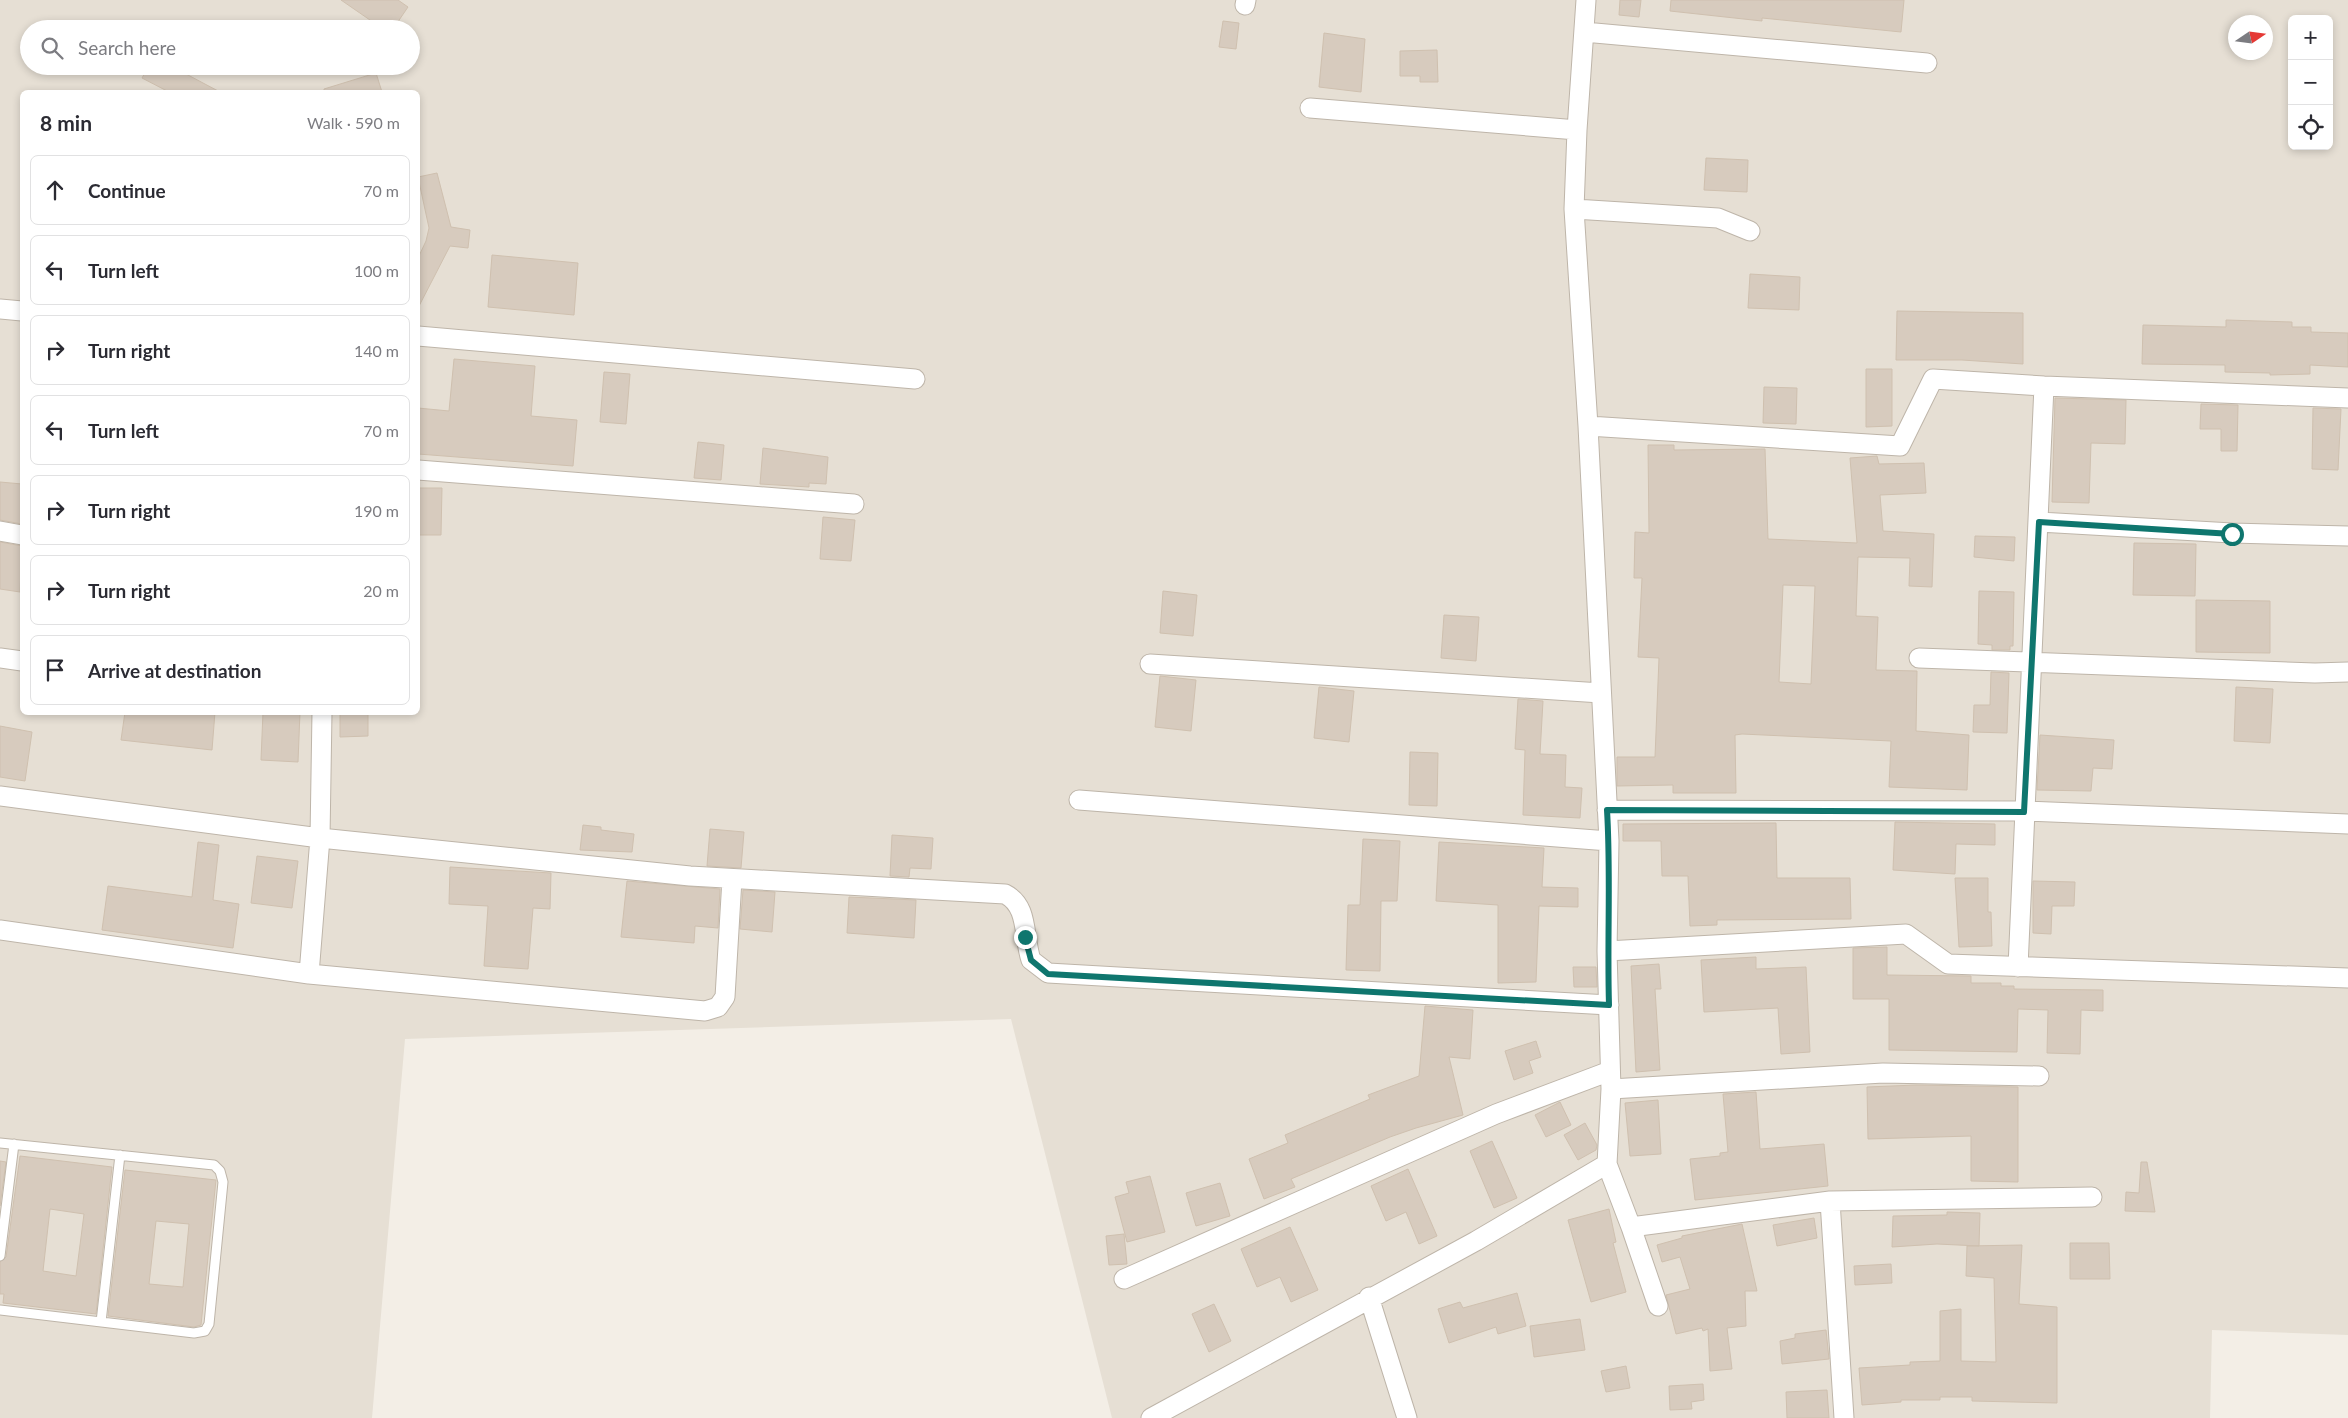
<!DOCTYPE html>
<meta charset="utf-8">
<style>
body{margin:0;font-family:Lato,sans-serif;background:#f2f2f3;color:#2b2b33}
.controls{position:absolute;right:15px;top:15px;display:grid;overflow:hidden;border-radius:8px;box-shadow:0 2px 8px #0003}
.controls button{width:45px;height:45px;display:grid;place-items:center;padding:0;border:0;border-bottom:1px solid #e1e1e2;background:#fff;color:#2b2b33;font:25px sans-serif}
.compass{position:absolute;left:2228px;top:15px;width:45px;height:45px;border-radius:50%;background:#fff;box-shadow:0 2px 8px #0003;rotate:77deg}
.stop{position:absolute;width:15px;height:15px;margin:-11px;border:4px solid #0f766e;border-radius:50%;background:#fff}
.stop.end{background:#0f766e;border-color:#fff;box-shadow:0 1px 5px #0008}
.list{margin:0;padding:0;list-style:none}
h2{display:flex;justify-content:space-between;align-items:center;height:65px;margin:0;padding:0 20px;font-size:21px}
h2 small{font-size:16px;font-weight:400;color:#7c7c81}
.list li{display:grid;grid-template-columns:32px 1fr auto;gap:15px;align-items:center;box-sizing:border-box;height:70px;margin:0 10px 10px;padding:0 10px;border:1px solid #e1e1e2;border-radius:8px}
.list b{display:block;font-size:19px;white-space:nowrap}
.list em{font-size:16px;font-style:normal;color:#7c7c81}
.icon{flex:none;width:28px;height:28px;fill:none;stroke:currentColor;stroke-width:2;stroke-linecap:round;stroke-linejoin:round}
.map{position:relative;flex:none;width:2348px;height:1418px;overflow:hidden}
.search{position:absolute;background:#fff;box-shadow:0 2px 8px #0003;left:20px;top:20px;width:400px;height:55px;display:flex;align-items:center;gap:12px;box-sizing:border-box;padding:0 18px;border-radius:28px;color:#7c7c81;font-size:19px}
.panel{position:absolute;background:#fff;box-shadow:0 2px 8px #0003;left:20px;top:90px;width:400px;height:625px;border-radius:8px}
.map>svg:first-child{display:block}
</style>
<div class="map">
<svg width="2348" height="1418" viewBox="0 0 2348 1418">
<rect width="100%" height="100%" fill="#f3eee6"/>
<path fill="#e6dfd4" fill-rule="evenodd" d="M0 0H2348V1335L2212 1330 2210 1418H1112L1011 1019 405 1039 372 1418H0ZM2292 19H2329V146H2292ZM2236 22H2266V52H2236ZM29 29H411V66H29ZM22 92H418V712H22Z"/>
<path fill="#d7cbbe" stroke="#cfc0af" fill-rule="evenodd" d="M341 0H398L408 7 393 29H383Z
M1620 0H1641L1639 17 1619 15Z
M1671 0H1904L1901 32 1762 18V21L1670 11Z
M1223 21 1239 23 1236 49 1219 47Z
M1324 33 1365 39 1361 92 1319 87Z
M1437 50 1438 82H1420V76H1400V51Z
M149 66H171L220 92H169L142 78Z
M376 73 382 92H324V89Z
M1706 158 1748 160 1747 192 1704 190Z
M437 173 451 227 470 230 468 248 450 246 418 308V258L426 241 429 228 418 177Z
M492 255 578 263 574 315 488 307Z
M1750 274 1800 277 1799 310 1748 308Z
M1897 311 2023 313V364L1962 360H1896Z
M2226 320 2292 322V327H2311V332L2348 333V367L2310 365V374L2270 375V373L2225 372V365L2142 364 2143 325 2226 327Z
M454 359 535 366 531 416 577 420 573 466 418 454V408L449 411Z
M1866 369H1892V426L1866 427Z
M604 372 630 374 626 424 600 422Z
M1764 387 1797 388 1796 424 1763 423Z
M2055 398 2126 400 2125 444 2091 443 2089 503 2052 502Z
M2201 404 2238 405 2237 451H2221V429H2200Z
M2313 408 2341 409 2338 470 2312 469Z
M698 442 724 445 721 480 694 478Z
M1648 445H1674V450L1765 449 1768 539 1857 543 1850 458 1877 456 1879 464 1924 463 1926 493 1880 495 1883 531 1934 534 1932 587 1909 586 1910 558 1858 557 1856 616 1878 617 1876 670 1917 671 1916 731 1969 735 1967 790 1889 787 1891 741 1742 734 1735 735 1736 793H1673V785L1617 786V757H1655L1659 658 1638 657 1642 578H1634L1635 532 1649 533ZM1783 585 1815 586 1811 684 1779 682Z
M763 448 828 457 826 484 809 483V487L760 484Z
M0 482 22 484V524L0 520Z
M418 488H442L441 535H418Z
M823 517 855 520 851 561 820 559Z
M1975 536 2015 537 2014 561 1974 557Z
M0 542 22 546 20 592 0 589Z
M2134 543 2196 544 2195 596 2133 595Z
M1163 591 1197 595 1193 636 1160 633Z
M1979 591 2014 592 2013 646H2010V650H1992V645L1978 644Z
M2196 600 2270 601V653L2196 652Z
M1444 615 1479 617 1476 661 1441 658Z
M1991 672 2009 673 2007 733 1973 732 1974 705H1990Z
M1160 676 1196 680 1191 731 1155 727Z
M1319 687 1354 691 1349 742 1314 738Z
M2236 687 2273 689 2270 743 2234 741Z
M1518 699 1543 701 1540 754 1566 755 1565 787 1582 788 1580 818 1523 815 1525 750 1515 749Z
M125 712H215L212 750 121 740Z
M263 712H300L298 762 261 760Z
M340 712H368V736L340 737Z
M0 726 32 732 25 781 0 777Z
M2040 735 2114 740 2112 769 2093 768 2091 791 2037 790Z
M1410 752 1438 753 1437 806 1409 805Z
M1895 822 1995 824V845L1956 844 1955 874 1893 870Z
M1776 823 1777 878H1850L1851 919 1717 920V925L1690 926 1688 876H1662L1661 841H1623V824Z
M583 825 601 827V830L634 834 632 852 580 850Z
M710 829 744 832 741 868 707 866Z
M892 835 933 838 931 869 910 868 909 877 890 876Z
M1363 839 1400 841 1397 901H1381L1380 971 1346 970 1348 905H1360Z
M198 842 219 845 213 900 239 904 233 948 102 930 108 886 192 897Z
M1439 842 1544 848 1542 887 1578 888V907L1539 906 1536 982 1498 983V905L1436 901Z
M257 856 298 861 292 908 251 903Z
M450 867 551 873 550 909 533 908 528 969 484 966 488 906 449 904Z
M1955 878H1988V912H1991L1992 946 1959 947Z
M627 881 720 889 718 928 695 926 694 943 621 937Z
M2033 881 2075 882 2074 906H2052L2051 934 2033 933Z
M743 890 775 892 772 932 740 929Z
M849 897 916 900 914 938 847 933Z
M1887 947V975L1971 976V983H2001V986H2014V989L2103 990V1011L2081 1010 2080 1054 2047 1053 2048 1010 2018 1009 2017 1052 1889 1050V999H1853V948Z
M1756 957V969L1806 967 1810 1052 1781 1054 1778 1008 1704 1012 1701 960Z
M1659 964 1661 989H1655L1660 1070 1636 1072 1631 966Z
M1573 967H1596L1597 987H1574Z
M1425 1006 1473 1010 1470 1059 1449 1057 1463 1115 1416 1128 1390 1137 1291 1179 1295 1187 1264 1199 1249 1159 1288 1143 1285 1135 1370 1099 1368 1095 1419 1076Z
M1536 1041 1541 1057 1529 1061 1533 1073 1514 1080 1505 1051Z
M1916 1085 2018 1087V1182L1971 1181V1136L1868 1139 1867 1087Z
M1756 1092 1760 1149 1824 1144 1828 1186 1695 1200 1690 1159 1720 1156V1153L1728 1152 1723 1094Z
M1658 1100 1661 1154 1630 1156 1625 1103Z
M1560 1102 1571 1125 1546 1137 1535 1115Z
M1585 1123 1597 1145 1596 1150 1578 1160 1564 1135Z
M1492 1141 1517 1198 1494 1208 1470 1151Z
M20 1156 112 1167 96 1314 3 1303 4 1294H0V1262L6 1257ZM50 1209 84 1214 76 1276 43 1271Z
M0 1161 6 1162 0 1206Z
M2141 1162H2147L2155 1212 2125 1211 2126 1192 2139 1193Z
M1408 1169 1437 1236 1419 1244 1406 1212 1386 1221 1371 1186Z
M125 1170 216 1180 201 1325 194 1327 108 1316ZM156 1221 189 1224 183 1287 149 1284Z
M1150 1176 1165 1232 1127 1242 1115 1197 1129 1193 1126 1182Z
M1220 1183 1230 1216 1196 1226 1186 1193Z
M1609 1209 1616 1242 1613 1243 1626 1292 1591 1302 1568 1220Z
M1947 1212 1980 1213 1979 1246 1937 1244 1892 1247 1893 1216 1947 1215Z
M1814 1218 1817 1238 1777 1246 1773 1225Z
M1742 1224 1757 1291H1745L1746 1326 1727 1328 1732 1369 1710 1371 1708 1329 1703 1331 1702 1328 1676 1334 1666 1295 1690 1289 1680 1257 1662 1262 1657 1245 1682 1238V1236Z
M1290 1227 1318 1290 1291 1302 1280 1277 1257 1287 1241 1249Z
M1124 1234 1127 1264 1109 1265 1106 1236Z
M2070 1243H2109L2110 1279H2070Z
M2022 1245 2019 1304 2057 1307V1403L1972 1401V1397H1940V1400H1901V1402L1862 1405 1859 1368 1910 1365V1362L1940 1361V1311L1961 1309V1361L1996 1362 1994 1278 1966 1276 1967 1246Z
M1891 1264 1892 1283 1855 1285 1854 1266Z
M1517 1293 1526 1326 1498 1334 1496 1327 1449 1343 1438 1309 1460 1302 1463 1308Z
M1214 1304 1231 1341 1209 1352 1192 1314Z
M1580 1319 1585 1350 1534 1357 1530 1326Z
M1826 1330 1829 1359 1782 1364 1780 1341 1795 1338V1334Z
M1626 1366 1630 1388 1606 1392 1601 1371Z
M1703 1384 1704 1400 1691 1402 1692 1409 1670 1410 1669 1386Z
M1827 1390 1829 1418H1787L1786 1392Z"/>
<g fill="none" stroke-linecap="round" stroke-linejoin="round">
<defs>
<path id="service" d="M0 1143 214 1165 220 1171 223 1182 209 1324 205 1331 194 1333 0 1310
M0 1256 14 1144
M101 1322 120 1155"/>
<path id="minor" d="M1245 5 1246 0
M1584 32 1927 63
M1310 108 1577 130
M1574 209 1718 218 1750 231
M0 309 22 311
M418 336 915 379
M1588 426 1900 446 1933 379 2044 386 2348 398
M418 470 854 504
M2039 522 2232 533 2348 536
M0 531 22 535
M0 658 22 661
M1919 658 2315 673 2348 672
M1150 664 1601 693
M0 796 320 838 322 712
M1079 800 1609 841
M1607 810 2024 811 2348 824
M0 930 309 974 705 1011 718 1007 725 997 732 879
M1607 951 1906 934 1948 964 2348 978
M2018 967 2044 386
M309 974 320 838 690 876 1005 894C1029 906 1023 936 1031 960L1048 973 1609 1005
M1611 1089 1883 1073 2039 1076
M1607 1164 1631 1227 1830 1201 1844 1418
M1830 1201 2092 1197
M1631 1227 1658 1306
M1124 1279 1496 1114 1610 1071
M1369 1297 1407 1418
M1151 1418 1476 1241 1607 1164 1611 1089 1607 951 1609 841 1588 426 1574 209 1577 130 1586 0"/>
</defs>
<use href="#service" stroke="#beb5a9" stroke-width="11"/>
<use href="#minor" stroke="#beb5a9" stroke-width="21"/>
<use href="#service" stroke="#fff" stroke-width="9"/>
<use href="#minor" stroke="#fff" stroke-width="19"/>
</g>
<g fill="none" stroke-linecap="round" stroke-linejoin="round">
<path stroke="#0f766e" stroke-width="6" d="M1025 937 1031 960 1048 974 1609 1005C1607 940 1611 875 1607 810L2024 812 2039 522 2232 534"/>
</g>
</svg>
<div class="controls">
<button>+</button>
<button>−</button>
<button><svg class="icon" aria-label="locate" viewBox="0 0 24 24"><circle cx="12" cy="12" r="6"/><path d="M12 2v4M12 18v4M2 12h4M18 12h4"/></svg></button>
</div>
<svg class="compass" viewBox="-18 -18 36 36"><path d="M0-13l5 13h-10z" fill="#e53935"/><path d="M0 13l5-13h-10z" fill="#7c7c81"/></svg>
<div class="stop" style="left:2232px;top:534px"></div>
<div class="stop end" style="left:1025px;top:937px"></div>
<div class="search"><svg class="icon" aria-label="search" viewBox="0 0 24 24"><circle cx="10" cy="10" r="6"/><path d="M15 15l6 6"/></svg>Search here</div>
<section class="panel">
<h2>8 min<small>Walk · 590 m</small></h2>
<ul class="list">
<li><svg class="icon" aria-label="ahead" viewBox="0 0 24 24"><path d="M12 20V5M6 11l6-6 6 6"/></svg><div><b>Continue</b></div><em>70 m</em></li>
<li><svg class="icon" aria-label="left" viewBox="0 0 24 24"><path d="M17 20v-9H6M10 6l-5 5 5 5"/></svg><div><b>Turn left</b></div><em>100 m</em></li>
<li><svg class="icon" aria-label="right" viewBox="0 0 24 24"><path d="M7 20v-9h11M14 6l5 5-5 5"/></svg><div><b>Turn right</b></div><em>140 m</em></li>
<li><svg class="icon" aria-label="left" viewBox="0 0 24 24"><path d="M17 20v-9H6M10 6l-5 5 5 5"/></svg><div><b>Turn left</b></div><em>70 m</em></li>
<li><svg class="icon" aria-label="right" viewBox="0 0 24 24"><path d="M7 20v-9h11M14 6l5 5-5 5"/></svg><div><b>Turn right</b></div><em>190 m</em></li>
<li><svg class="icon" aria-label="right" viewBox="0 0 24 24"><path d="M7 20v-9h11M14 6l5 5-5 5"/></svg><div><b>Turn right</b></div><em>20 m</em></li>
<li><svg class="icon" aria-label="arrive" viewBox="0 0 24 24"><path d="M6 21V4h12l-3 4 3 4H6"/></svg><div><b>Arrive at destination</b></div></li>
</ul>
</section>
</div>
